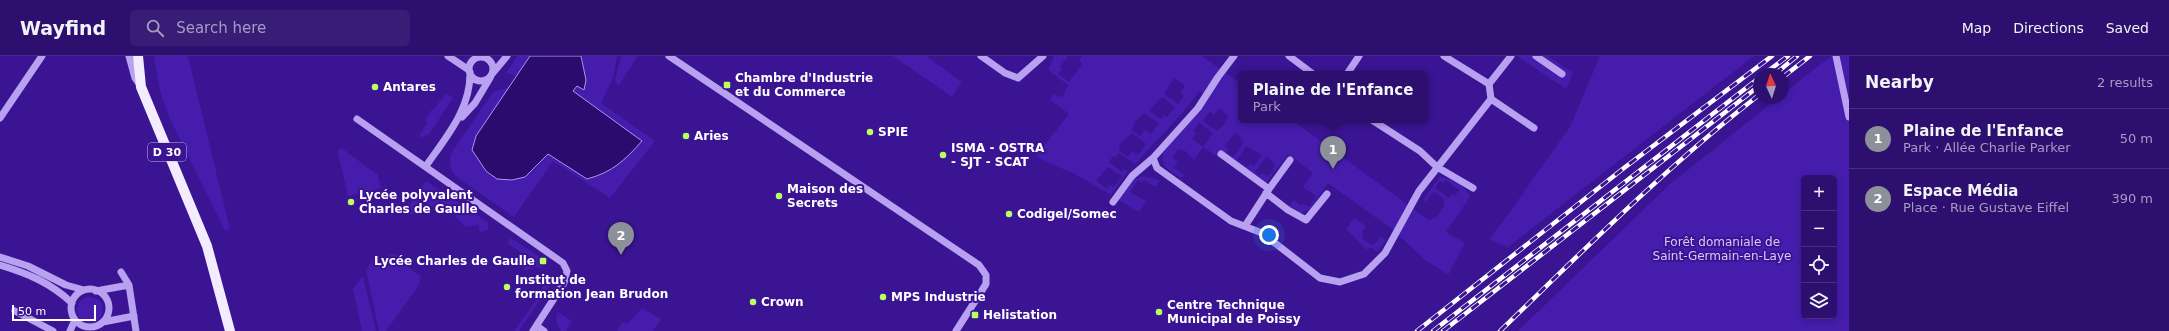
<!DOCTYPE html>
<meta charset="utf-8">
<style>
body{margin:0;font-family:"DejaVu Sans",sans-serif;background:#381d76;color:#f1f3f6}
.controls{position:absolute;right:12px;bottom:12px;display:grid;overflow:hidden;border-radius:6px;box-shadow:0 2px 6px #0003}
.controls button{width:36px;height:36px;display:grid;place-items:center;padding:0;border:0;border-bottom:1px solid #482f81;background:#2c0f6e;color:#f1f3f6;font:20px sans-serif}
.compass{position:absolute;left:1753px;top:12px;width:36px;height:36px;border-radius:50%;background:#2c0f6e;box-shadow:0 2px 6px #0003;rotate:356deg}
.scale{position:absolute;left:12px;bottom:10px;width:84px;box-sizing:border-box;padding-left:4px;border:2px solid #fff;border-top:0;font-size:11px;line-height:14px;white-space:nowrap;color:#fff;-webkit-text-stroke:3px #3a1492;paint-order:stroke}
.you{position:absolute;left:1269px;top:179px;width:14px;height:14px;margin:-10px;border:3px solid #fff;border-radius:50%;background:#1a73e8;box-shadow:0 0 0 6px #1a73e833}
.badge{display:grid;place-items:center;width:26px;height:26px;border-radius:50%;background:#8c9099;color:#fff;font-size:13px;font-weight:700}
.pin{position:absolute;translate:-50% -33px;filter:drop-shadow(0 1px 2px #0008)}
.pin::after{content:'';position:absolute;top:21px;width:14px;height:12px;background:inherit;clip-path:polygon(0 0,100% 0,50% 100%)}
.popup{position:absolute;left:1238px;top:15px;width:190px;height:52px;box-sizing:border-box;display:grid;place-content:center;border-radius:6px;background:#2c0f6e;filter:drop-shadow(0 1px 3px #0005);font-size:13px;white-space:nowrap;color:#a69cc2}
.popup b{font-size:15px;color:#f1f3f6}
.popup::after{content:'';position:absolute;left:50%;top:100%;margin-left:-8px;border:8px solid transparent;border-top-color:#2c0f6e}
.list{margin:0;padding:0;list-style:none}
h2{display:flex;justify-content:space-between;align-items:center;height:52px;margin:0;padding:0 16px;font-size:17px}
h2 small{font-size:13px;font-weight:400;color:#a69cc2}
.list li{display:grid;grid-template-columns:26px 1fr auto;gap:12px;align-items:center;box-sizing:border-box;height:60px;padding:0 16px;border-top:1px solid #482f81}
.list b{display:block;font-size:15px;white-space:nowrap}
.list p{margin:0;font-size:13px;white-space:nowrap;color:#a69cc2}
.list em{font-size:13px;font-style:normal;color:#a69cc2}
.icon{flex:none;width:22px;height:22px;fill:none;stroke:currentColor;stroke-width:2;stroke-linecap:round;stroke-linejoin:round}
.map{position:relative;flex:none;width:1849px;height:275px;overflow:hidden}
header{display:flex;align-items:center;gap:24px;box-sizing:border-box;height:56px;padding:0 20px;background:#2c0f6e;border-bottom:1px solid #482f81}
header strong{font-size:19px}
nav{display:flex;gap:22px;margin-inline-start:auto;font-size:14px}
.search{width:280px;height:36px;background:#381d76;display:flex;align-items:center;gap:10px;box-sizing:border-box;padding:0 14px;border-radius:6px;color:#a69cc2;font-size:15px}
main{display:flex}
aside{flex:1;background:#2c0f6e}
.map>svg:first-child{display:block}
</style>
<header>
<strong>Wayfind</strong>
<div class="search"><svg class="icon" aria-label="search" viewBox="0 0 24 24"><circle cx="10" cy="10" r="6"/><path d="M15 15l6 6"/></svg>Search here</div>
<nav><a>Map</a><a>Directions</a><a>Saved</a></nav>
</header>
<main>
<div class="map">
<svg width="1849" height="275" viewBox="0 0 1849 275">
<rect width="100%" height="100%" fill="#3a1492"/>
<path fill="#451cac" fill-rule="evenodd" d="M154 0H188L230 173 225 175 169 61 160 35Z
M517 0H530L516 20 506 17Z
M581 0H617L613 22 601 47 655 85 610 142 553 105 514 161 458 122C450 116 448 105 452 96L493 36 510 31 476 80 533 115 548 98 587 123 642 85 572 35 577 30 583 34V3Z
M621 0H638L618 30 615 24Z
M893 0H926L962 26 952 41Z
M1054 0H1068L1060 11 1062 13 1058 18 1069 26 1082 8 1079 5 1082 0H1202L1241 28V64H1292L1430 165 1433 161 1435 163 1445 149 1443 148 1445 144 1434 136 1425 146 1423 144 1440 121C1450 121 1467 131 1470 141L1446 176 1465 187 1448 219 1425 204 1393 174 1328 127 1309 154 1301 157 1288 152 1294 144 1301 149 1303 147 1309 151 1316 140 1303 131 1313 117 1288 98 1265 129 1254 118 1221 97 1218 101 1203 91 1194 104 1185 95 1178 93 1172 102 1178 106 1174 112 1184 119 1181 122C1170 115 1155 107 1166 92L1209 42 1200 35 1176 64 1135 108 1119 97 1115 102 1113 100 1109 106 1122 116 1124 113 1128 115 1111 139 1075 118 1046 106 1036 100 1069 58 1050 44 1054 37 1059 41 1063 40 1068 29 1048 14ZM1174 22 1185 30 1180 37 1184 40 1178 48 1164 38ZM1162 41 1175 51 1167 61 1164 59 1161 63 1149 55ZM1219 52 1228 59 1226 66 1217 75 1203 65 1210 55 1214 59ZM1144 57 1159 67 1151 78 1145 74 1140 80 1132 74 1134 67ZM1199 67 1213 77 1203 91 1192 83 1196 78 1193 75ZM1132 77 1146 88 1138 99 1132 95 1128 101 1119 94 1120 88ZM1235 77 1241 81 1240 84 1244 86 1233 101 1226 96 1229 93 1225 90ZM1246 90 1262 99 1254 110 1250 108 1247 111 1237 104ZM1267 100 1275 109 1272 113 1274 115 1267 120 1262 117 1260 120 1255 116ZM1108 111 1122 120 1114 131 1110 129 1107 133 1096 125ZM1446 124 1459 134 1455 140 1453 138 1449 142 1435 132 1440 125 1443 127Z
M1517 0H1548L1573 17 1566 33Z
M1600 0H1754L1508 191 1489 183 1509 157 1570 71Z
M1831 0H1849V275H1518L1670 128 1778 42H1783V38ZM1804 122H1834V260H1804Z
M447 38 453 42 429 78 420 82V78L428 66 425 65 432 53 433 54 445 39Z
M340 91 378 119 381 132 348 140 338 96Z
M1143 120 1160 124 1156 131 1144 124 1142 127 1138 124 1130 136 1146 145 1139 156 1118 144 1134 121 1137 123Z
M426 125 488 166V174L480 176 478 169 465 171C446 150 436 145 410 159L404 157Z
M1354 162 1366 170 1362 177 1364 179 1362 182 1372 190 1381 181 1386 184 1377 196 1370 191 1367 194 1346 173Z
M511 182 546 205 541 212 534 211 525 215 523 210 527 205 526 200 507 187Z
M395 198C402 201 409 214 421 220L419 229 386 275H379L366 214 373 203Z
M363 220 376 275H362L353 233Z
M546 226 551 228 519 275H514L536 244 530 234 540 235Z
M77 254a13 13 0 1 1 26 0a13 13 0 1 1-26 0Z
M642 252 661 263 653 275H617L622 266 627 268Z
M558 256 572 265 566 275H561C556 269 555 263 558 256Z"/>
<path fill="#2b0c6e" stroke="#ae93f4" d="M530 0H581L586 24 584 34 577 30 573 35 642 85C625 104 613 116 587 123L548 98 525 121 512 124 497 123 486 115 472 94 476 80Z"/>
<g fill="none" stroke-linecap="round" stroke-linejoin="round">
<path stroke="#b8a1f1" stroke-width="7" d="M129 0 135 22 140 29
M448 0 469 14
M669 0 979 209 986 219V228L956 275
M981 0 1005 17 1018 22 1043 0
M1234 0 1218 21 1198 52 1153 102 1157 112 1231 165 1262 177 1320 222 1340 226 1364 218 1385 197 1419 135 1491 43 1489 28 1511 0
M1289 0 1313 18
M1444 0 1489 28
M1536 0 1562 18
M1836 0 1849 61
M469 13a12 12 0 1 1 24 0a12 12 0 1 1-24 0Z
M492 18 507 0
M1347 18 1359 0
M1491 43 1534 72
M462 61 475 47 490 22
M0 62 42 0
M357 63 563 207 567 215 564 227 533 275
M1372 64 1420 95 1437 111 1473 132
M1221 98 1269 133 1245 170
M426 110C446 81 471 53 470 16
M1269 133 1290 104
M1266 137 1288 154 1306 164 1327 138
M1113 146 1132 120 1153 102
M0 201 28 210 66 229 84 234
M0 209C27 217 51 227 72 247
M121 216 129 229 136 275
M71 252a19 19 0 1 1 38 0a19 19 0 1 1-38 0Z
M96 235 129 229
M15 255 53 275
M103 266 134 260
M537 270 544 275
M70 275 75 264"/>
<path stroke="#f3ecff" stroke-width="10" d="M138 0 141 31 207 190 230 275"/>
<defs>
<path id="rail" d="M1764 18 1788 0
M1775 18 1797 0
M1783 21 1810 0
M1417 275 1624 112 1772 0
M1433 275 1759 22
M1443 275 1759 30
M1500 275C1584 194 1666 111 1759 39"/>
</defs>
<use href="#rail" stroke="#fff" stroke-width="4.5"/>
<use href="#rail" stroke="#3a1492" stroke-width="3" stroke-dasharray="9" stroke-linecap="butt"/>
</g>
<g fill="#b8ff62" stroke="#3a1492" stroke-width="1.5">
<rect x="723" y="25" width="8" height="8" rx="2"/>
<circle cx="375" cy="31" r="4"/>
<circle cx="870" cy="76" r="4"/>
<circle cx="686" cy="80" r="4"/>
<circle cx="943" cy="99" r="4"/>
<circle cx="779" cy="140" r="4"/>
<circle cx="351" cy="146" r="4"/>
<circle cx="1009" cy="158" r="4"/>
<rect x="539" y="201" width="8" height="8" rx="2"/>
<circle cx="507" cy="231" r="4"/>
<circle cx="883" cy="241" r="4"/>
<circle cx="753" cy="246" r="4"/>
<circle cx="1159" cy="256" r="4"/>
<rect x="971" y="255" width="8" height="8" rx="2"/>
</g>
<g text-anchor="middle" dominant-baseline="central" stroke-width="4" stroke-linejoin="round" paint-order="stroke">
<rect fill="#3a1492" stroke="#c4b8de" stroke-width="1" x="148" y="87" width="38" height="18" rx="3"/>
<g font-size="11" font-weight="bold" fill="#fff">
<text x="167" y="96">D 30</text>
</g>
<g font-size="12" font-weight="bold" fill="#fff" stroke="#3a1492" text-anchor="start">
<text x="735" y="22">Chambre d'Industrie<tspan x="735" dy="14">et du Commerce</tspan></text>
<text x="383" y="31">Antares</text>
<text x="878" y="76">SPIE</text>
<text x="694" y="80">Aries</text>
<text x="951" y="92">ISMA - OSTRA<tspan x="951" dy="14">- SJT - SCAT</tspan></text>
<text x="787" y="133">Maison des<tspan x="787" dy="14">Secrets</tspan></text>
<text x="359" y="139">Lycée polyvalent<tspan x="359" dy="14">Charles de Gaulle</tspan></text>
<text x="1017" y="158">Codigel/Somec</text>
<text x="535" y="205" text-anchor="end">Lycée Charles de Gaulle</text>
<text x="515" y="224">Institut de<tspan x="515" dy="14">formation Jean Brudon</tspan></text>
<text x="891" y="241">MPS Industrie</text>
<text x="761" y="246">Crown</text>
<text x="1167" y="249">Centre Technique<tspan x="1167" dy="14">Municipal de Poissy</tspan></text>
<text x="983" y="259">Helistation</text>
</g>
<g font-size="12" fill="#d7c9fc" stroke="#3a1492">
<text x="1722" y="186">Forêt domaniale de<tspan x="1722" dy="14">Saint-Germain-en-Laye</tspan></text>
</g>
</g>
</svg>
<div class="controls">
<button>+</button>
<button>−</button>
<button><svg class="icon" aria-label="locate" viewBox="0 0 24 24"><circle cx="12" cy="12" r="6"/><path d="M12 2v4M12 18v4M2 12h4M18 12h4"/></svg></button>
<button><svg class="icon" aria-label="layers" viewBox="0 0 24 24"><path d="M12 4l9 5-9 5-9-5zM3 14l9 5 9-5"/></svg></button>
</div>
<svg class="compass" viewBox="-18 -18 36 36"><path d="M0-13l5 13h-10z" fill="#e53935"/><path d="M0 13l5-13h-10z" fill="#a69cc2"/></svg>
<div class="scale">50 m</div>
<div class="you"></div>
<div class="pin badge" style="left:1333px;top:113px">1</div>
<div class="popup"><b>Plaine de l'Enfance</b>Park</div>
<div class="pin badge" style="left:621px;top:199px">2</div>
</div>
<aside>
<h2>Nearby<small>2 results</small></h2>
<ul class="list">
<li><span class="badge">1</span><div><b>Plaine de l'Enfance</b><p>Park · Allée Charlie Parker</p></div><em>50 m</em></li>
<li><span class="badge">2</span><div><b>Espace Média</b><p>Place · Rue Gustave Eiffel</p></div><em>390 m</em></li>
</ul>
</aside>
</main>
